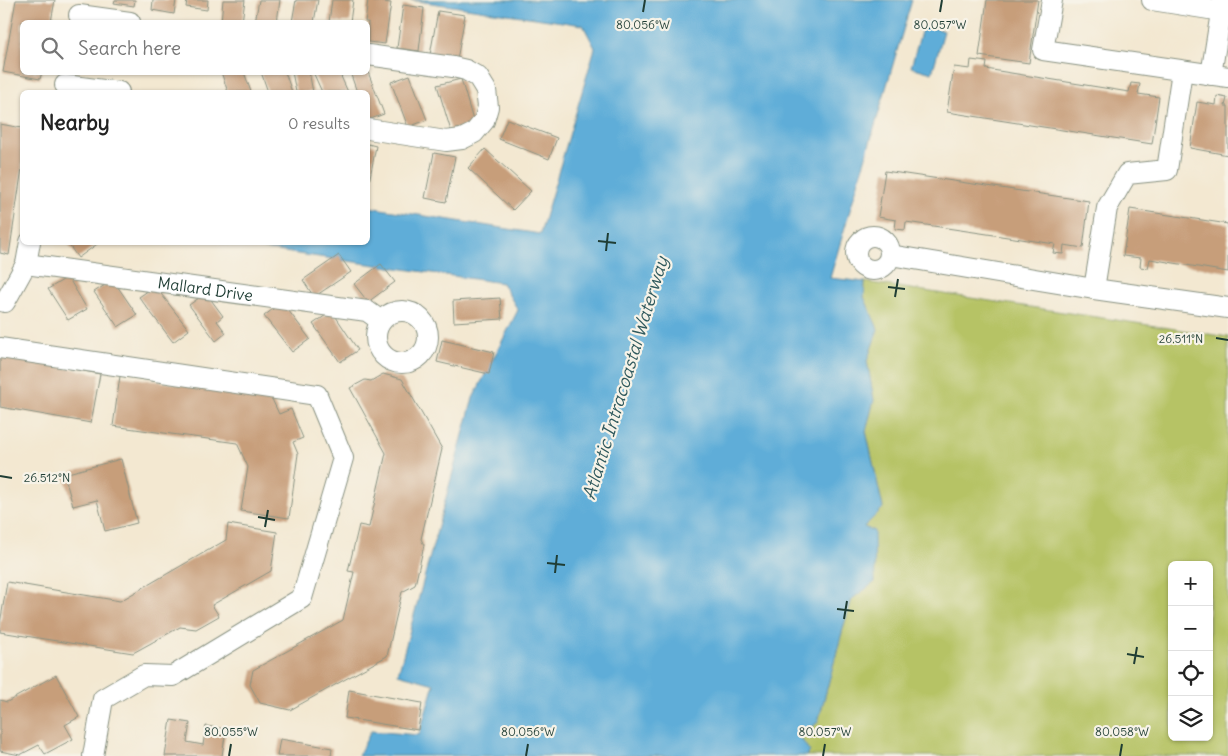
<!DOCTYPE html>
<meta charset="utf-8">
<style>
body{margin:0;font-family:Delius,sans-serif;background:#f6f6f6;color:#222}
.controls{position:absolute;right:15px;bottom:15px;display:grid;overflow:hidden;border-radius:8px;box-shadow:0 1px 4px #0004}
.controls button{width:45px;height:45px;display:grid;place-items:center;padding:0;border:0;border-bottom:1px solid #e0e0e0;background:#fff;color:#222;font:25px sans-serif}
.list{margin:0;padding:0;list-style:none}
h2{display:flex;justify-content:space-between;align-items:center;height:65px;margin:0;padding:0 20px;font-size:21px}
h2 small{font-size:16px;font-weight:400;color:#767676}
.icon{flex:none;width:28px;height:28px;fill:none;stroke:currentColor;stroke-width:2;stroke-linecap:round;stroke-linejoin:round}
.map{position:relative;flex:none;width:1228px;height:756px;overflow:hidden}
.search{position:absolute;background:#fff;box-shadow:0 1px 4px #0004;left:20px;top:20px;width:350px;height:55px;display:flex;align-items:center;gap:12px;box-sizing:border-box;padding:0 18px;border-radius:8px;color:#767676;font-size:19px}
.panel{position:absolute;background:#fff;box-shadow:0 1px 4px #0004;left:20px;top:90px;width:350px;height:155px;border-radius:8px}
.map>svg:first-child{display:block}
</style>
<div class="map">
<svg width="1228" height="756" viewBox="0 0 1228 756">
<rect width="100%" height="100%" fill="#f7f3e8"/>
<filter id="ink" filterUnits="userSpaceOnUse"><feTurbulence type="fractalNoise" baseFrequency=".02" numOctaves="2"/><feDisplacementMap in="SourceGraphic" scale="10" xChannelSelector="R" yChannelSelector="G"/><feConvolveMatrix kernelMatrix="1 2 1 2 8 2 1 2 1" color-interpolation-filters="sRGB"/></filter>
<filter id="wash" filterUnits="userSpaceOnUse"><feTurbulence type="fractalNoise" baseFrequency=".0096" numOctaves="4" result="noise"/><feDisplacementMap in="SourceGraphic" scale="20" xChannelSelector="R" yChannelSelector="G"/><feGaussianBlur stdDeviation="1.12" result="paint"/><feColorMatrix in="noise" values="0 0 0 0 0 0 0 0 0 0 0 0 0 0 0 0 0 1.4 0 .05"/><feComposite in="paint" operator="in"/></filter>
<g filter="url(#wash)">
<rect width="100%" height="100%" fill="#f3e8d1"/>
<path fill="#b6c365" stroke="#6a804c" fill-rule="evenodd" d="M865 282 1228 337V756H806L809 752 800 737 818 722 844 625 852 598 875 582 863 527 883 507 866 431 874 400 867 361 878 329 864 297ZM1172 565H1209V737H1172Z"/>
<path fill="#5eadd8" stroke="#3e7586" d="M411 0H912L830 278 865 282 864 297 878 329 867 361 874 400 866 431 883 508 864 527 874 531 875 582 852 599 844 625 818 722 800 737 810 752 806 756H358L371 731 419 735 434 684 398 674 473 398 518 310 502 283 221 243 368 242V207L540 234 595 48 583 25Z
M923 25 944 31 932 73 911 67Z"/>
<g id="blocks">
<path fill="#c79e7a" d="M16 0H55L51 22H22V72H42L40 79 3 72Z
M115 0H135L134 6 114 3Z
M153 0H176L174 14 152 10Z
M187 0H208L207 10 186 7Z
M223 0H245L242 22H221Z
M259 0H280L277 22H255Z
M296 0H318L314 22H292Z
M332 0H353L350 22H329Z
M368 0 391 3 385 44 368 42V22H365Z
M987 0H1038L1029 63 979 56Z
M403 5 424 8 419 51 397 48Z
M438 11 465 15 457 60 430 55Z
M971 60 987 62 986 69 1129 92 1131 83 1140 84 1138 94 1159 97 1152 144 947 112 954 67 970 69Z
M221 72H244L251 92H228Z
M261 72H285L292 92H268Z
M292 72H309L313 92H296Z
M313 72H339L348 92H322Z
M358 72H368L384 114 368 120V92H357L351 75Z
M410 75 427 120 408 127 391 82Z
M461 79 474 124 451 131 437 85Z
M1217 96 1227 98 1225 106H1228V155L1190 148 1197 102 1216 105Z
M507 119 557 138 549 159 499 139Z
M0 124 22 128V168L9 255 0 253Z
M368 144 376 146 368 188Z
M485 149 531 191 513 210 468 168Z
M434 153 455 157 446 202 425 198Z
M885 171 1089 201 1083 248 1064 245 1063 254 1053 253 1055 244 906 222 905 230 895 229 896 220 878 217Z
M1130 209 1228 224V272L1150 259 1148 268 1140 267 1141 258 1123 256Z
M67 242H100L78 258Z
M339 255 351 272 314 297 303 280Z
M381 264 395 282 368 302 354 284Z
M68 277 87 309 68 320 48 289Z
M113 280 137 315 118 327 94 292Z
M155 286 189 330 173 342 139 297Z
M206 293 223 316 217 321 226 333 216 341 189 305Z
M500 298 502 319 454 322 453 301Z
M282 302 310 339 292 352 264 316Z
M332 311 358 350 340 362 313 324Z
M442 340 494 352 489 374 437 362Z
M0 356 100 374 91 423 0 407Z
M383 374 402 379 442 449 421 539 424 545 415 585 402 592 387 656 290 710 260 703 250 685 253 670 343 620 354 572 348 571 359 525 369 527 386 453 350 388 365 380 371 381Z
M120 376 271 397 279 414 291 409 303 438 293 442 298 454 289 518 241 511 248 467 237 443 113 426Z
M121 459 137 523 105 531 97 500 73 506 64 474Z
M228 524 277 532 271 571 212 605 219 616 196 629 180 627 133 653 0 632V624L7 582 120 601 226 540Z
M56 675 79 717 65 725 73 739 45 754 39 745 20 755 0 751V700L7 702Z
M349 690 422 703 418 730 345 718Z
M171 720 190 723 187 742 203 745 206 726 226 729 222 756H165Z
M280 739 332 748 331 756H277Z"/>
</g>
</g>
<g filter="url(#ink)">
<use href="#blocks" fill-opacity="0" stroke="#899282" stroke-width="1"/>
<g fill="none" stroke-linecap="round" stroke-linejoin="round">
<defs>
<g id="minor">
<path d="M1052 0 1043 50 1228 77"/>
<path d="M1152 0 1228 12"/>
<path d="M79 15 130 22"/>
<path d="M368 55 453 67 466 70 478 77 486 90 488 107 484 121 474 133 462 139 446 141 368 129"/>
<path d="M1211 75 1223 0"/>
<path d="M65 85 119 92"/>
<circle cx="873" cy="253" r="17"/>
<path d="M890 255 1094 289 1228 308"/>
<path id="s1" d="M26 264 367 311 381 321"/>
<path d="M1094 289 1107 208 1127 174 1167 170 1182 71"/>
<path d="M0 301 5 302 26 264 30 242"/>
<circle cx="402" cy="337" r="26"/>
<path d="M0 348 317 395 343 458 302 598 173 676 144 675 103 699 93 756"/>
</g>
</defs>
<use href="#minor" stroke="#899282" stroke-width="22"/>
<use href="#minor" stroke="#fff" stroke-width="20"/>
</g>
</g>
<path fill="none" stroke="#1f3d34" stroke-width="2" d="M643 12 645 0M940 12 942 0M598 241 616 243M606 251 608 233M888 287 905 289M895 297 898 279M1216 338 1228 340M0 476 12 478M258 517 275 520M265 527 268 510M547 563 565 565M555 573 557 555M837 609 854 611M844 619 847 601M1127 654 1144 657M1134 664 1137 647M229 756 231 744M526 756 528 744M823 756 825 744M1120 756 1122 744"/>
<g text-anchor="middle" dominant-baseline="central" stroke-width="4.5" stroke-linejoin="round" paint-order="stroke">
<g font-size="16" fill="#1f3d34" stroke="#f7f3e8">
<text stroke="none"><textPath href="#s1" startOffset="181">Mallard Drive</textPath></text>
</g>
<g font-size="18" font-style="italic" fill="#2f595d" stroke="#f7f3e8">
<text transform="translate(625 378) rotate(-73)">Atlantic Intracoastal Waterway</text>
</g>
</g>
<g font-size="12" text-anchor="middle" fill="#1f3d34" stroke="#f7f3e8" stroke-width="4.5" stroke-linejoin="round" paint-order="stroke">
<text x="643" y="29">80.056°W</text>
<text x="940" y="29">80.057°W</text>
<text x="1181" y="343">26.511°N</text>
<text x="47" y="482">26.512°N</text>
<text x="231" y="736">80.055°W</text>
<text x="528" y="736">80.056°W</text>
<text x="825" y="736">80.057°W</text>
<text x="1122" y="736">80.058°W</text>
</g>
</svg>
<div class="controls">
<button>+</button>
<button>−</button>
<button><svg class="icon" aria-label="locate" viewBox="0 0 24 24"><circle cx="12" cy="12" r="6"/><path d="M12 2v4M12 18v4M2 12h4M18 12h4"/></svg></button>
<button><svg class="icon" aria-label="layers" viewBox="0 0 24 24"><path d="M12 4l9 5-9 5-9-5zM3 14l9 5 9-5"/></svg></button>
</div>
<div class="search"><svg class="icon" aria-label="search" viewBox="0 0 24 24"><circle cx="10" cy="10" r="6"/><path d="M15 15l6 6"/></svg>Search here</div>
<section class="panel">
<h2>Nearby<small>0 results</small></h2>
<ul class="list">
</ul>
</section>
</div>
